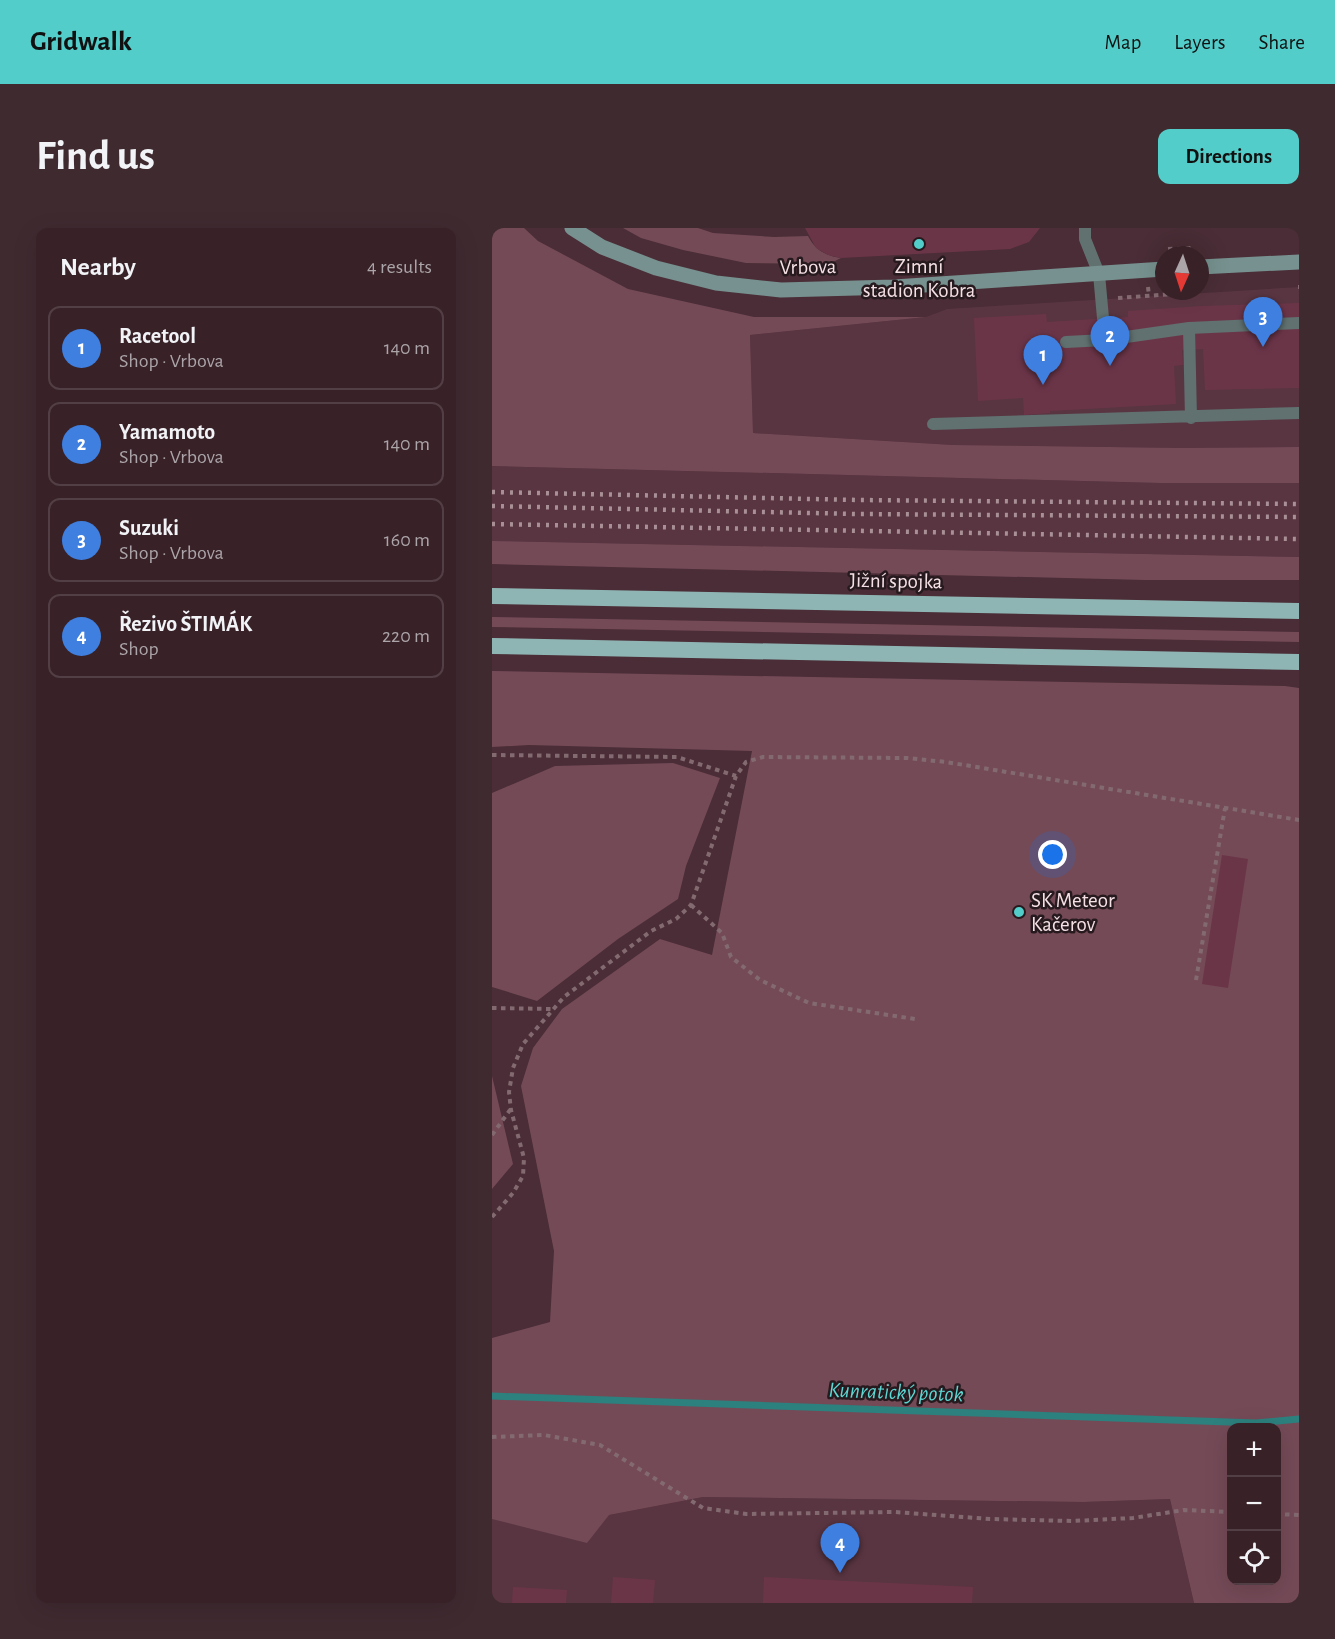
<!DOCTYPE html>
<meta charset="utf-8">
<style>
body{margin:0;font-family:"Alegreya Sans",sans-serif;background:#3f2a30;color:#f1f3f6}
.controls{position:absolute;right:18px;bottom:18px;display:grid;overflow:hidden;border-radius:12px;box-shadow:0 6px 24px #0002}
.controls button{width:54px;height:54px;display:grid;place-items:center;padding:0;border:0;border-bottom:2px solid #523f45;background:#382228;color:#f1f3f6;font:30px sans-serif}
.compass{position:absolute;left:663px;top:18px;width:54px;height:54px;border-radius:50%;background:#382228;box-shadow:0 6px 24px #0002;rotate:183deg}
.you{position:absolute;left:561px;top:627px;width:21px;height:21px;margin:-15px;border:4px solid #fff;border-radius:50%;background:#1a73e8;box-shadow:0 0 0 9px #1a73e833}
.badge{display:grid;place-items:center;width:39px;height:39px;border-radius:50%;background:#53cdc9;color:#fff;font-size:20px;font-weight:700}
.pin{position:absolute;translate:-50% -50px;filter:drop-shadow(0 2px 3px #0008)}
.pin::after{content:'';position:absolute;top:32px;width:21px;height:18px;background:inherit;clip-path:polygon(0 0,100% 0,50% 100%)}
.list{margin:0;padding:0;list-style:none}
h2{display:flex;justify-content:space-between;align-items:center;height:78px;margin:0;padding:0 24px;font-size:26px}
h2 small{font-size:20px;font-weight:400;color:#aba4a8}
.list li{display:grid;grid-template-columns:39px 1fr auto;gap:18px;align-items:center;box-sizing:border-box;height:84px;margin:0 12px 12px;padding:0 12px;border:2px solid #523f45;border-radius:12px}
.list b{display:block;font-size:22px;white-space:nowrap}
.list p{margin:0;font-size:20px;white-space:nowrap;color:#aba4a8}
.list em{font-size:20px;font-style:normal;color:#aba4a8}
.icon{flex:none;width:33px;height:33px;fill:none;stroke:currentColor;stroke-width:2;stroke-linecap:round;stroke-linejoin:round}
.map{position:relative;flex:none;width:807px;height:1375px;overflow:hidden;border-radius:12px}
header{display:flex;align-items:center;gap:36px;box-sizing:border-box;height:84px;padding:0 30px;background:#53cdc9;color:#111}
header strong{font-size:28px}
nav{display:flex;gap:33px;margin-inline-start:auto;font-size:21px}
.intro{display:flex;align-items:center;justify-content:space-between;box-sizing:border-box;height:144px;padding:0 36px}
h1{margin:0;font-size:42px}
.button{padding:15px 27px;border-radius:12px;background:#53cdc9;color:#111;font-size:21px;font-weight:700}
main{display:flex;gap:36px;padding:0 36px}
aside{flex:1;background:#382228;border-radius:12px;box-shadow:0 6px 24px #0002}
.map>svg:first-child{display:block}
</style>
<header>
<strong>Gridwalk</strong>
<nav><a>Map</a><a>Layers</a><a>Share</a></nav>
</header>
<div class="intro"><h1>Find us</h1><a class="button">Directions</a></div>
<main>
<aside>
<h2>Nearby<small>4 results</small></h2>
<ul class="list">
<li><span class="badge" style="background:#3f7fe0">1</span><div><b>Racetool</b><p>Shop · Vrbova</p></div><em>140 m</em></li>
<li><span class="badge" style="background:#3f7fe0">2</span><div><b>Yamamoto</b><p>Shop · Vrbova</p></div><em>140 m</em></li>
<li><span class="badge" style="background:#3f7fe0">3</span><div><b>Suzuki</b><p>Shop · Vrbova</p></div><em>160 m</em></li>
<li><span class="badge" style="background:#3f7fe0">4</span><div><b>Řezivo ŠTIMÁK</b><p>Shop</p></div><em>220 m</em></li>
</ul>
</aside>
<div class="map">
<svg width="807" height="1375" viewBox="0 0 807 1375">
<rect width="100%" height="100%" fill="#4a2d36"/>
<path fill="#593541" d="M807 59V219L690 220 461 217 261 205 258 107 434 89 455 81Z
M0 238 668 255H807V329L0 313Z
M211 1269 591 1274 678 1271 702 1375H0V1291L117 1287Z"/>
<path fill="#744a57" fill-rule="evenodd" d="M0 0H32L46 13 136 61 262 89H434L258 107 261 205 461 217 690 220 807 219V255H668L0 238Z
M131 0H206L221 5 282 9 316 8C323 22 334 28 349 30L337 36 254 35 191 22 149 10Z
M0 313 807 329V352H653L0 336Z
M0 389 807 404V414L0 399Z
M0 443 793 458 807 460V1375H702L678 1271 591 1274 211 1269 117 1287 95 1315 0 1291V1110L58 1094 62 1023 29 858 41 820 70 781 168 711 220 727 260 523 37 517 0 519ZM740 1200H784V1352H740Z
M181 535 228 550 194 638 186 671 126 711 45 773 0 759V565L63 538Z
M0 848 21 936 0 961Z"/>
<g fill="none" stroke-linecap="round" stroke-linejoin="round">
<path stroke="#2c807d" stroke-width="7" d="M0 1168 764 1195 807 1191"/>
</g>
<path fill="#6b3548" d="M313 0H548L537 14 518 21 349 30 336 27 324 20Z
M807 75V160L713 162 711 121 690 122 691 137 682 138 684 176 558 183V185L532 187 531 170 486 173 482 90 554 86 555 94 636 89V83L710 78Z
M730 627 756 631 736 760 710 756Z
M121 1349 163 1352 161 1375H119Z
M272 1349 481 1359 480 1375H271Z
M21 1359 75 1362 74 1375H20Z"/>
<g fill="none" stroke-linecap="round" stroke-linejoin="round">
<path stroke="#836a71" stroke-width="4" stroke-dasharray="4.5 4.5" stroke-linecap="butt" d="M676 21 701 20
M656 59 657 68
M806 59H807
M626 70 695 65
M0 527 185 529 244 548
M199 677 230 705 239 729 268 752 317 775 423 791
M704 752 733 580
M0 780 60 781
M0 907 18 882
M0 989 21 965 31 948 32 930 19 882 17 864 21 840 31 816 72 769 159 703 184 691 199 677 244 548 254 534 271 529 415 530 454 534 807 592
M0 1209 52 1207 108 1217 211 1280 254 1286 403 1284 498 1291 580 1293 641 1290 692 1282 740 1284
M784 1286 807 1287"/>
<path stroke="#607170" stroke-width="12" d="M593 0V11L607 46 613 112
M697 100 699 190
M574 114 613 112 697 100 807 95
M441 196 807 185"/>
<path stroke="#76918f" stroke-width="15" d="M80 0 110 19 164 40 224 55 289 62 402 59 672 41
M708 39 807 34"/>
<path stroke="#8eb5b3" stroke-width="16" d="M0 368 807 383
M0 418 807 434"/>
<path stroke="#a89096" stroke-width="4.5" stroke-dasharray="3 6" stroke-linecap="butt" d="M0 264 366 272 807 276
M0 278 365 286 807 289
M0 296 807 311"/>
</g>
<g fill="#53cdc9" stroke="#271a1e" stroke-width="2">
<circle cx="427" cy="16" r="6"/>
<circle cx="527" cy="684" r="6"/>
</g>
<g text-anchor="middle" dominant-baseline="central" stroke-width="5" stroke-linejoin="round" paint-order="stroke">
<g font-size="21" fill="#f4e0e5" stroke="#271a1e">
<text x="427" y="38">Zimní<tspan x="427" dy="24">stadion Kobra</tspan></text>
<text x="539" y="672" text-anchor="start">SK Meteor<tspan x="539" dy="24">Kačerov</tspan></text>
</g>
<g font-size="21" fill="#f4e0e5" stroke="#271a1e">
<text transform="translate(316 39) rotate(-1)">Vrbova</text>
<text transform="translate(404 353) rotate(1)">Jižní spojka</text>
</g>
<g font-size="22" font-style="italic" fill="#5cd7d3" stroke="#271a1e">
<text transform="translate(404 1164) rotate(2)">Kunratický potok</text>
</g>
</g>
</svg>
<div class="controls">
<button>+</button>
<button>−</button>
<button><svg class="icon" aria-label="locate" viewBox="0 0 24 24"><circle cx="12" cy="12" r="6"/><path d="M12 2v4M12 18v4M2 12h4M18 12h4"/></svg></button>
</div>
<svg class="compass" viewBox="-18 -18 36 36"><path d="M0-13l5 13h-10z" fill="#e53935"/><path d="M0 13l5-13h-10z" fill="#aba4a8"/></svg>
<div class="you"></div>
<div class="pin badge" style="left:551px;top:157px;background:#3f7fe0">1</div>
<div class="pin badge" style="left:618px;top:138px;background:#3f7fe0">2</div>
<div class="pin badge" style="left:771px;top:119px;background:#3f7fe0">3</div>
<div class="pin badge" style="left:348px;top:1345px;background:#3f7fe0">4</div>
</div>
</main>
